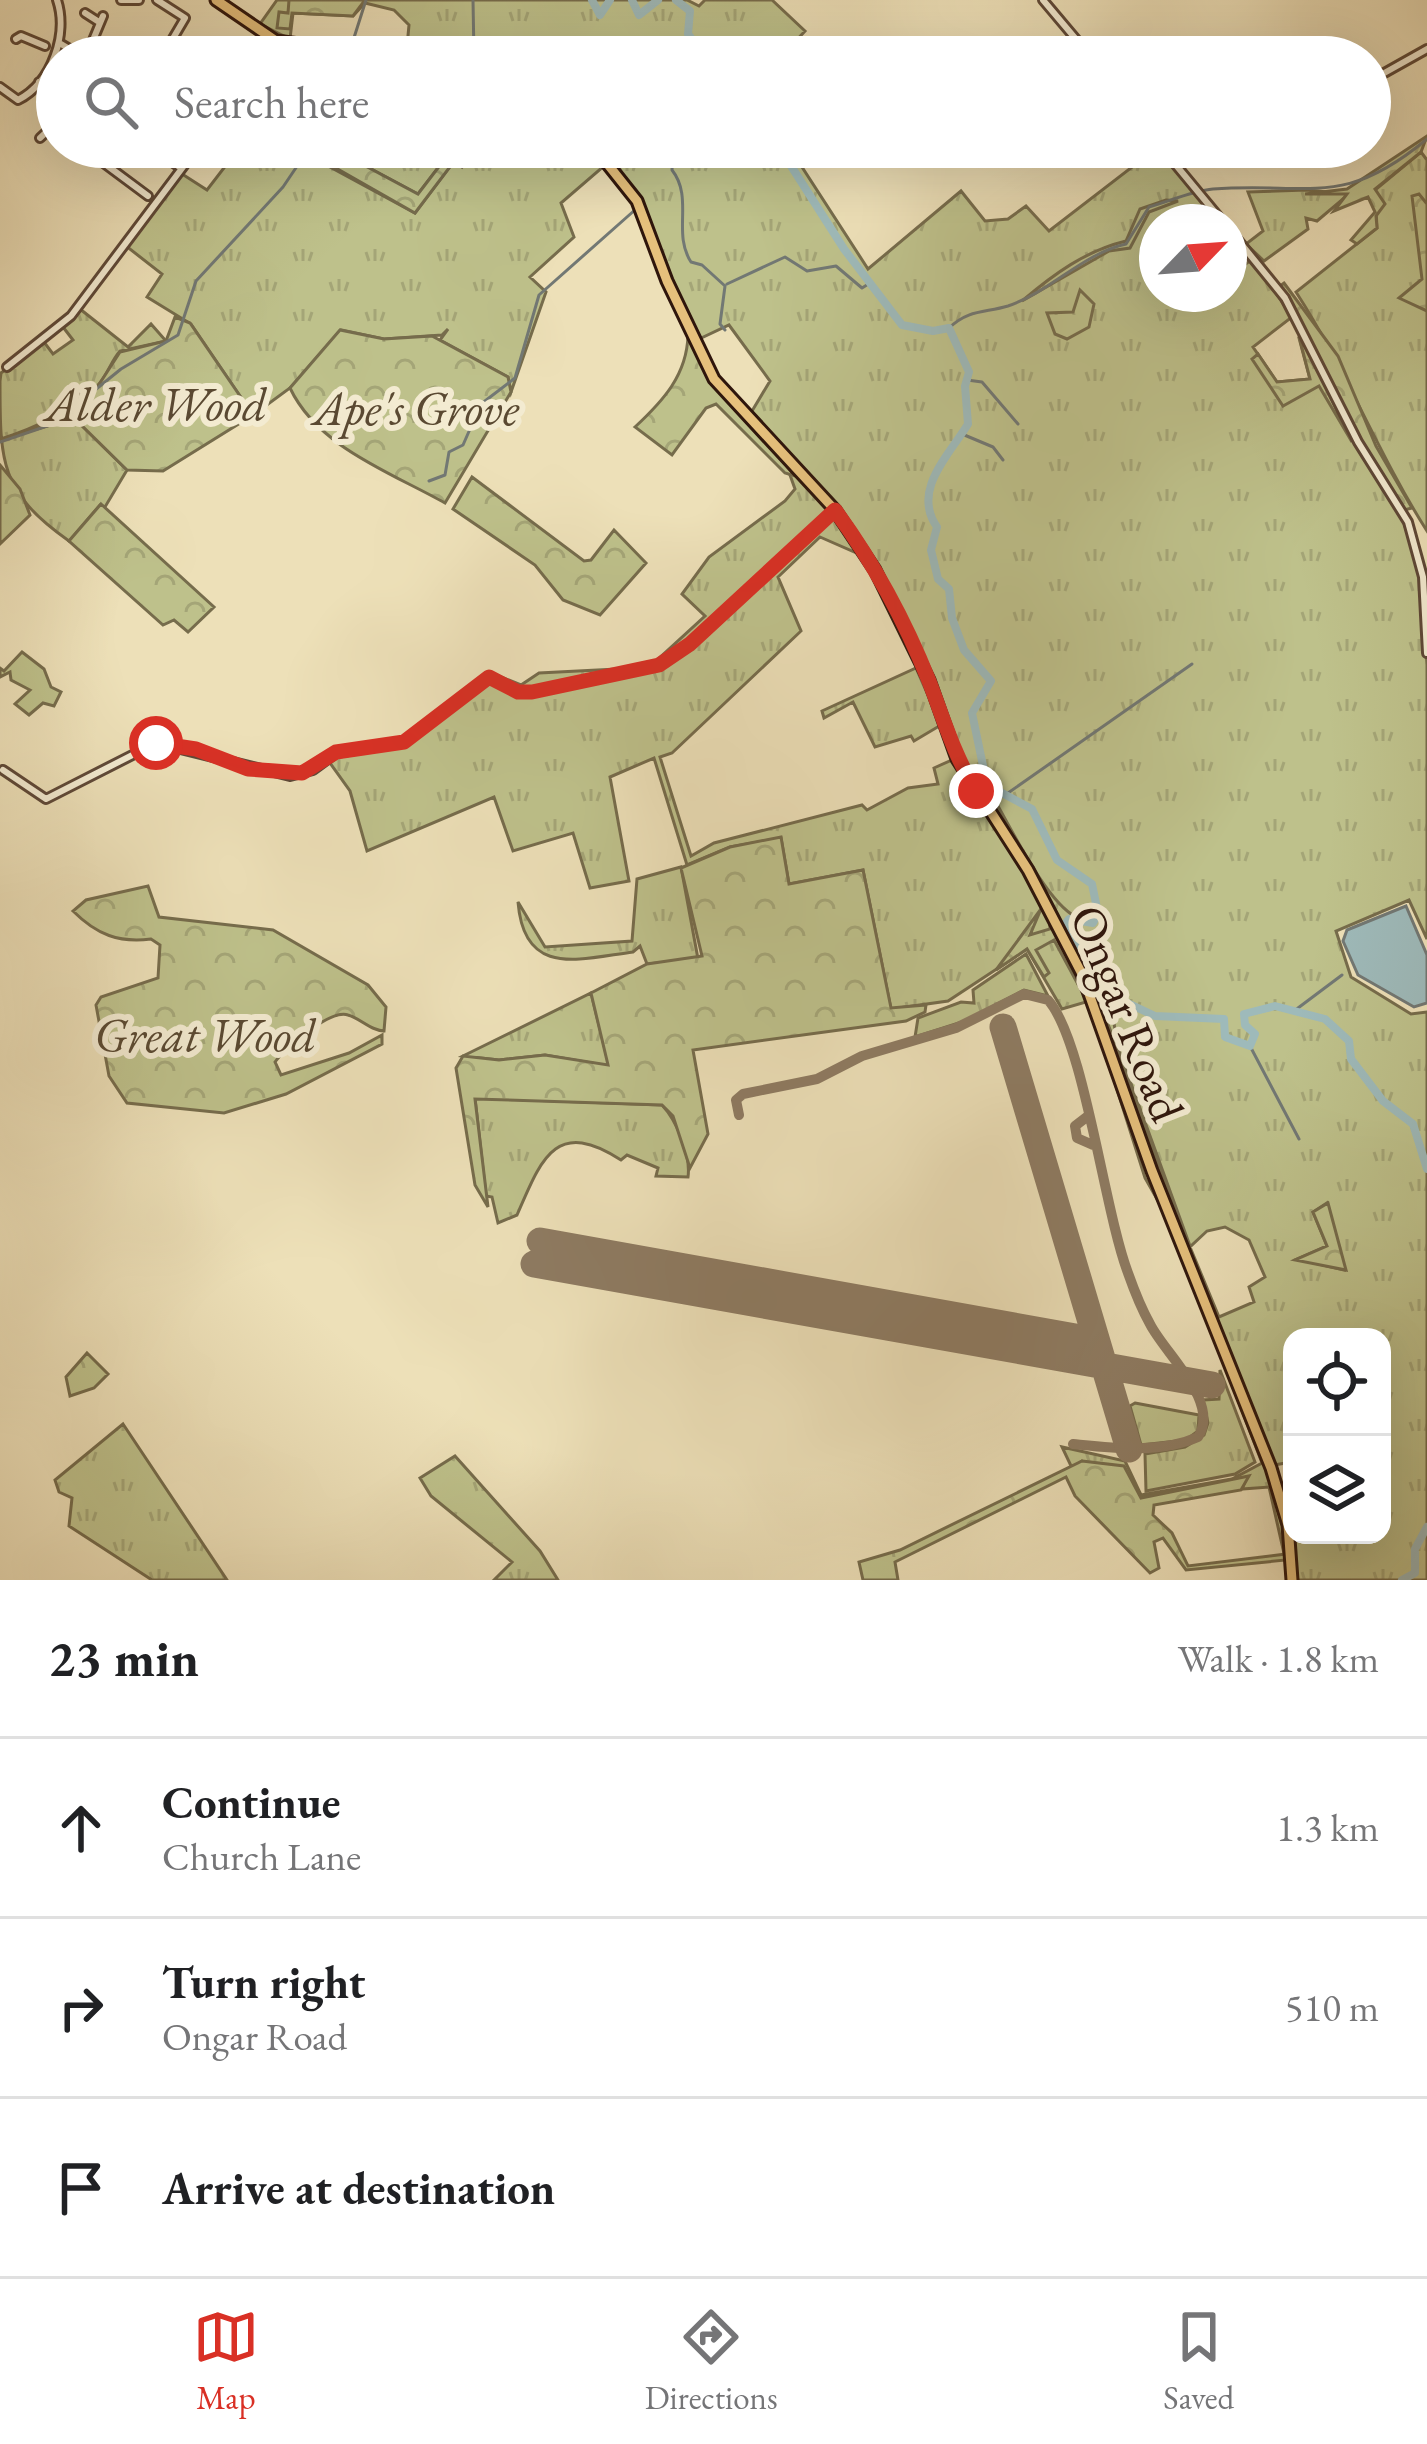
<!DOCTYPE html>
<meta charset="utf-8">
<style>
body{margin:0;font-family:"EB Garamond",serif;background:#f6f6f6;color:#202124}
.controls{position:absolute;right:36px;bottom:36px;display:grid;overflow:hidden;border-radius:24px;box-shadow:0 12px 48px #0002}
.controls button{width:108px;height:108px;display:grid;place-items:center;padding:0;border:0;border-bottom:3px solid #e0e0e0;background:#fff;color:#202124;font:60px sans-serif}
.compass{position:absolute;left:1139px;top:204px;width:108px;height:108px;border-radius:50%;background:#fff;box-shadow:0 12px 48px #0002;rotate:65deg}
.stop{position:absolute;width:36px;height:36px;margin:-27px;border:9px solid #d93025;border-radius:50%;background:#fff}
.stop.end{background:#d93025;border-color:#fff;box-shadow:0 3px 12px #0008}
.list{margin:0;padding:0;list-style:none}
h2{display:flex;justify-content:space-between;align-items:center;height:156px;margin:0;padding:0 48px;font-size:51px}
h2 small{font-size:39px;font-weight:400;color:#757577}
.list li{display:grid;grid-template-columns:78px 1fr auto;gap:36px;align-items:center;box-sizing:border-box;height:180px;padding:0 48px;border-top:3px solid #e0e0e0}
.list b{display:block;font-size:45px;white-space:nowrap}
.list p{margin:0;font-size:39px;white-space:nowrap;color:#757577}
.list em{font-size:39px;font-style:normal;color:#757577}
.icon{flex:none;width:66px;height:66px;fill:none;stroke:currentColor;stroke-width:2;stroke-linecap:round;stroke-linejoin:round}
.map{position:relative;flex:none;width:1427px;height:1580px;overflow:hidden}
.search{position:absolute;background:#fff;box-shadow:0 12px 48px #0002;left:36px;right:36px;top:36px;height:132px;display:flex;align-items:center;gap:30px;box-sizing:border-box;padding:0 42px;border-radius:66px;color:#757577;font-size:45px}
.sheet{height:696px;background:#fff}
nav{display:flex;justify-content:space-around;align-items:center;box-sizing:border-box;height:168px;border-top:3px solid #e0e0e0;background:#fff;font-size:33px;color:#757577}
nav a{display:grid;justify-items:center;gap:6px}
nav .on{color:#d93025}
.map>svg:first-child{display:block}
</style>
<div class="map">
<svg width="1427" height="1580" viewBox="0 0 1427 1580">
<defs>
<pattern id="grass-tufts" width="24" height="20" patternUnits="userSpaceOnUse" patternTransform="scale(3)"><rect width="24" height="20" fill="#bec18b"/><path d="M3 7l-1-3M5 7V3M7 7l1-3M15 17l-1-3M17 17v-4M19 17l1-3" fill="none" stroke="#a4a577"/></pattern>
<pattern id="forest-crowns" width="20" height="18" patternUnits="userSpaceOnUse" patternTransform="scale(3)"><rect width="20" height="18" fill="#bec18b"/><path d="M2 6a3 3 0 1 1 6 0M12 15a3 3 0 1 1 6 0" fill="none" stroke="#a4a577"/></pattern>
</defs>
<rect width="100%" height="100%" fill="#ede0b8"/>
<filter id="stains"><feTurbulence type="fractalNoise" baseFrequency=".00167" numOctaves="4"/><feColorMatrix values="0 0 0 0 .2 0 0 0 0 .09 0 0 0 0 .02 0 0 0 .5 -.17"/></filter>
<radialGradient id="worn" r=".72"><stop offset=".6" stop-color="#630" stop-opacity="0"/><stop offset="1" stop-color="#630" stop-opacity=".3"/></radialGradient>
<path fill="url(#grass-tufts)" stroke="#766c4c" stroke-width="3" fill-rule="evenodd" d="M277 0H687L699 6 705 0H772L805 31 781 57H406L409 25 394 10 365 3 353 16 293 13 290 39 260 24Z
M240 147H293L415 213 454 161 462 167 476 147H789L868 269 961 191 985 221 1008 219 1026 206 1049 231 1158 147 1209 210 1199 222H1157V294H1229V275L1253 259 1292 317 1253 347 1277 382 1310 379 1299 338 1304 337 1356 443 1399 508 1421 576 1427 665V939L1409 900 1336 931 1351 977 1411 1014 1427 1012V1580H1290L1269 1487 1242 1489 1247 1477 1141 1498 1082 1461 1072 1468 1062 1447 1125 1461 1141 1495 1232 1479 1262 1463 1170 1222 1145 1178 1089 1001 1062 1009 1027 949 948 1001 891 1009 863 870 789 884 781 838 730 847 687 865 654 758 610 777 629 881 590 888 573 833 513 851 494 797 367 851 350 791 325 756 404 740 494 674 521 685 539 673 617 669 657 660 705 616 682 594 709 557 785 501 795 489 790 475 797 473 749 416 770 381 729 325 697 340 642 205 605 165 561 203 574 237 530 277 546 292 511 392 508 377 440 340 448 329 442 335 384 339 341 330 290 388 253 415 191 324 147 297 162 274 126 246 179 172 207 190ZM820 537 870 559 940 709 954 759 934 768 938 784 908 788 867 810 862 805 714 843 691 856 660 757 672 753 801 631 778 577ZM1327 1203 1344 1270 1297 1259 1327 1246 1313 1212ZM1225 1227 1249 1240 1265 1277 1249 1287 1254 1302 1219 1317 1190 1247 1207 1231ZM1292 1337H1382V1535H1292V1485L1280 1487 1274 1465 1292 1462Z
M330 147H454L418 194Z
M1421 152 1427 160V531C1378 454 1346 369 1296 292L1377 228 1375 190Z
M1306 190 1349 194 1317 221 1306 218 1308 229 1264 261 1246 244 1263 231 1248 192Z
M80 309 128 347 151 324 166 341 120 351C111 361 108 374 99 384 78 409 32 429 1 439L74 418 127 470 105 507 100 505 69 541C0 492 0 463 0 381L1 373 44 342 53 354 73 340 63 327Z
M916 668 941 725 914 741 911 736 875 747 853 702 824 718 822 711Z
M681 867 698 959 647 964 640 946 633 952C579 959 524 978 518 902L545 947 632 941 637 879Z
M1026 954 1048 996 1024 990 965 1021 915 1037 918 1018 961 1002 974 1003 973 990Z
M591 993 609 1066 545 1055 499 1060 463 1056Z
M475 1098 662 1105C677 1121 691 1155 688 1177L656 1176 658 1168 627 1155 621 1160C555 1117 541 1160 517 1215L498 1223 492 1197 486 1196Z
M1220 1370 1255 1462 1235 1474 1146 1491 1145 1454 1185 1447 1204 1435 1208 1423 1203 1400 1219 1399Z
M1135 1403 1199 1415 1198 1431 1186 1440 1141 1445 1130 1406Z
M123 1424 227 1580H152L69 1526 72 1498 59 1492 55 1480Z
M455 1456 540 1551 558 1580H494L512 1562 431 1496 420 1478Z"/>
<path fill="url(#forest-crowns)" stroke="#766c4c" stroke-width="3" d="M289 0H365L353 16 292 13 290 29 277 28 279 12 288 13Z
M1427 136 1421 152 1375 189 1385 204 1376 216 1377 228 1357 244 1351 240 1375 212 1368 197 1334 211 1347 194H1305L1347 189Z
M299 147H330L418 194 454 147H465L415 213Z
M1419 194 1427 204V311L1399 298 1422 279 1412 196Z
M1166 200 1178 201 1149 212 1130 248 1109 251 1022 301C1054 274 1085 251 1126 241L1140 209Z
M1284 283 1338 356 1376 446 1412 508 1404 510 1360 440 1280 286Z
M1080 290 1094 304 1089 327 1067 339 1055 334 1047 313 1073 312Z
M175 317 190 323 253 415 163 471 127 470 74 418 0 440 51 422 81 392 98 386 120 352 166 341Z
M340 330 384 339 432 336 508 377 511 392 445 503C390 472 318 447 290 388Z
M688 335 706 368 795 476 785 473 716 404 706 408 672 455 635 427C663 401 687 375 688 335Z
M1301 344 1307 347 1352 442 1319 386 1283 406 1252 359 1258 354 1277 382 1310 379Z
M0 465 20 489 30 515 0 544Z
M472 477 584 561 591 560 614 530 646 563 600 615 563 600 535 565 453 509Z
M101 504 214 607 188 632 174 620 163 625 69 541Z
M984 782C1006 816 1043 900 1076 917L1098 986 1111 1001 1117 1045 1190 1246C1152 1161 1130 1071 1092 986 1061 916 1020 850 979 785Z
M781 837 789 884 863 870 891 1008 926 1005 925 1012 906 1021 693 1050 708 1134 690 1168 673 1116 662 1105 475 1099 488 1207 475 1185 456 1068 463 1056 499 1060 545 1055 608 1065 591 993 647 964 702 956 681 868 730 847Z
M148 886 159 917 273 930 368 985 386 1007 384 1031C369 1030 362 1019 348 1015 330 1009 285 1048 275 1062L281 1075 349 1053 382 1035V1044L286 1094 224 1113 127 1103 109 1076 96 1005 101 997 158 978 160 945 151 939C119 943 97 935 73 911L86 900Z
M1041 909 1030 935 1050 929 1049 917 1087 1001 1054 940 1036 950 1049 973 1044 977 1027 949 996 970Z
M1328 1203 1346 1270 1295 1260 1327 1246 1313 1212Z
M87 1353 108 1374 94 1388 70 1396 66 1377Z
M1082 1461 1124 1466 1141 1498 1249 1476 1241 1490 1154 1505 1153 1515 1172 1533 1188 1566 1286 1554V1560L1186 1570 1163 1538 1154 1542 1159 1568 1150 1573 1075 1496 1066 1477 895 1562 898 1580H863L859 1562 900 1550Z"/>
<path fill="#bec18b" stroke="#766c4c" stroke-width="3" d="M22 652 44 669 51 687 61 692 54 706 43 703 29 715 15 704 30 690 11 680 10 672 0 677V668L4 671Z"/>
<path fill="#9ebaba" stroke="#727874" stroke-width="3" d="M1406 906 1427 955V1003L1414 1007 1358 975 1343 941 1347 930Z"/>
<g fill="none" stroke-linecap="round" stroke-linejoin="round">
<path stroke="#727874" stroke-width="3" d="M473 0 474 57
M352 44 366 0
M673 147 672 170C694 198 672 233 691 262L702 265 725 286 720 324 725 330
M727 284 785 257 807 271 836 266 862 288 870 283
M949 328C969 309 985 313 1008 306 1050 292 1082 254 1126 244L1149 207C1170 201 1192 191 1213 189 1311 182 1343 209 1427 139
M967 380 982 382 1018 424
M962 434 993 447 1003 460
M0 442 53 424 121 369 178 335 196 281 283 187 310 147
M429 481 445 475 449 452 463 445 481 404 515 378 539 295 636 209
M1008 793 1192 664
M1294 1011 1342 975
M1250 1046 1299 1139"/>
<path stroke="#9ebaba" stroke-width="8" d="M592 0 600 15 610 0
M632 0 639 15 658 0
M676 0 690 11 688 34 705 57
M779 147 844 249 902 325 933 331 949 328 969 372 965 386 968 424C950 454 911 490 937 527L931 550 938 579 949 589 952 618 964 650 991 681 972 713 987 785 1032 809 1057 860 1092 884 1098 913 1093 923 1069 919 1065 924C1074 948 1090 963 1096 988L1155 1016 1224 1019 1225 1037 1250 1046 1255 1034 1245 1025 1244 1014 1275 1006 1325 1019 1349 1041 1351 1059 1383 1101 1413 1124 1427 1169
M1402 1580 1415 1573V1549L1427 1527"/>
<path stroke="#8e7b62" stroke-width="10" d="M739 1115 736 1100 743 1094 817 1079 862 1056 956 1028 1024 994 1048 1000C1084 1040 1104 1210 1128 1273 1134 1290 1141 1308 1150 1324 1165 1354 1221 1402 1198 1437 1160 1454 1113 1448 1073 1444
M1088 1116 1075 1126 1077 1138 1093 1145"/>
<path stroke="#8e7b62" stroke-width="27" d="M1003 1027 1129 1449
M540 1241 1092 1340
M534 1264 1212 1385"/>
<defs>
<path id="minor" d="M121 0H139
M157 0 185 18 162 57
M1043 0 1091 57
M85 13 99 22
M103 16 93 40 119 46
M16 39 21 36 45 46
M61 44 83 57
M167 49 178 57
M265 57 276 41
M1370 81 1427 49
M39 82 57 97
M0 87 18 100C53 82 68 33 57 0
M40 138 57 122
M94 147 101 161 148 196
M151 147 181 168
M1161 147 1223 222
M1171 156 1190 159 1262 147
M1229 229 1285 298 1358 442 1408 522 1423 577 1427 653
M7 367 71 316 198 147
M3 770 46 799 156 743 290 776 313 770 336 753 404 742 489 677 518 692H533L659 665 690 645 835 510"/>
<path id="major" d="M216 0 276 41 400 57
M594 147 637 201 667 281 714 379 835 510 875 570 929 680 957 759 1028 870 1082 974 1152 1171 1271 1468 1288 1525 1292 1580"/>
</defs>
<use href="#minor" stroke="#5e4837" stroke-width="12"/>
<use href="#major" stroke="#2f160c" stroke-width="15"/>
<use href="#minor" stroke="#f3ebd1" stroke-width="6"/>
<use href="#major" stroke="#e6c07c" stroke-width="9"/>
</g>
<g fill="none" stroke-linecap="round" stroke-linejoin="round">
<path stroke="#d93025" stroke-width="15" d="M156 743 196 749 248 769 302 773 336 752 404 742 489 677 518 692H532L659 665 690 644 835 510C873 562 905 621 929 681 944 720 954 755 976 791"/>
</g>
<g text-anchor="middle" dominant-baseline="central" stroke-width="12" stroke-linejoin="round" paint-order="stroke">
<g font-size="48" font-style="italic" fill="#5a4932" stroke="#f3ebd1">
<text x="156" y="404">Alder Wood</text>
<text x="416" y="408">Ape's Grove</text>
<text x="205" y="1035">Great Wood</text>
</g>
<g font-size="48" fill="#2f160c" stroke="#f3ebd1">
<text transform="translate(1128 1013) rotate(68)">Ongar Road</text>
</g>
</g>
<rect width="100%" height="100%" filter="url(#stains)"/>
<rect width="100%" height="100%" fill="url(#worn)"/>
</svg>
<div class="controls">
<button><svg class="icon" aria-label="locate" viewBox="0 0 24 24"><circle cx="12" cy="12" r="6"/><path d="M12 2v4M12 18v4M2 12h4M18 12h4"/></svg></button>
<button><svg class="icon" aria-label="layers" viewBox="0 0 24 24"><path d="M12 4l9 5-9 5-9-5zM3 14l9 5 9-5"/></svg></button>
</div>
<svg class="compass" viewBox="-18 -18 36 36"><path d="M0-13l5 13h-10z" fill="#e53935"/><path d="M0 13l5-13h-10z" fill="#757577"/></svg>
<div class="stop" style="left:156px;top:743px"></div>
<div class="stop end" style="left:976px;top:791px"></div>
<div class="search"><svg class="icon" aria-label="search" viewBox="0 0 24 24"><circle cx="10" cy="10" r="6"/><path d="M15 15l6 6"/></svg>Search here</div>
</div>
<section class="sheet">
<h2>23 min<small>Walk · 1.8 km</small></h2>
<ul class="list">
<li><svg class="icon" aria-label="ahead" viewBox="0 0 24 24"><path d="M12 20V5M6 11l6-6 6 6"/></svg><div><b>Continue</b><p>Church Lane</p></div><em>1.3 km</em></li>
<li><svg class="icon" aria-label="right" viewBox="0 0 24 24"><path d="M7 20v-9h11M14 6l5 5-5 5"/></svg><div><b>Turn right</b><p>Ongar Road</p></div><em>510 m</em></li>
<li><svg class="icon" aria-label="arrive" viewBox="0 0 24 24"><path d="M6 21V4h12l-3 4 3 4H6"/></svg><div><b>Arrive at destination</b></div></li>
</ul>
</section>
<nav>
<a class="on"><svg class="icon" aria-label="map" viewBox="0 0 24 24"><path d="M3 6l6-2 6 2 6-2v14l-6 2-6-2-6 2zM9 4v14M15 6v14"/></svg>Map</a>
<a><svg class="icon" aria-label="directions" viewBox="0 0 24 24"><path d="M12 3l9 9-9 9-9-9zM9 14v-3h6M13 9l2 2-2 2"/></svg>Directions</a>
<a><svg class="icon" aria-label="saved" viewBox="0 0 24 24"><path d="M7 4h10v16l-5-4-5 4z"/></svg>Saved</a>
</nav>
